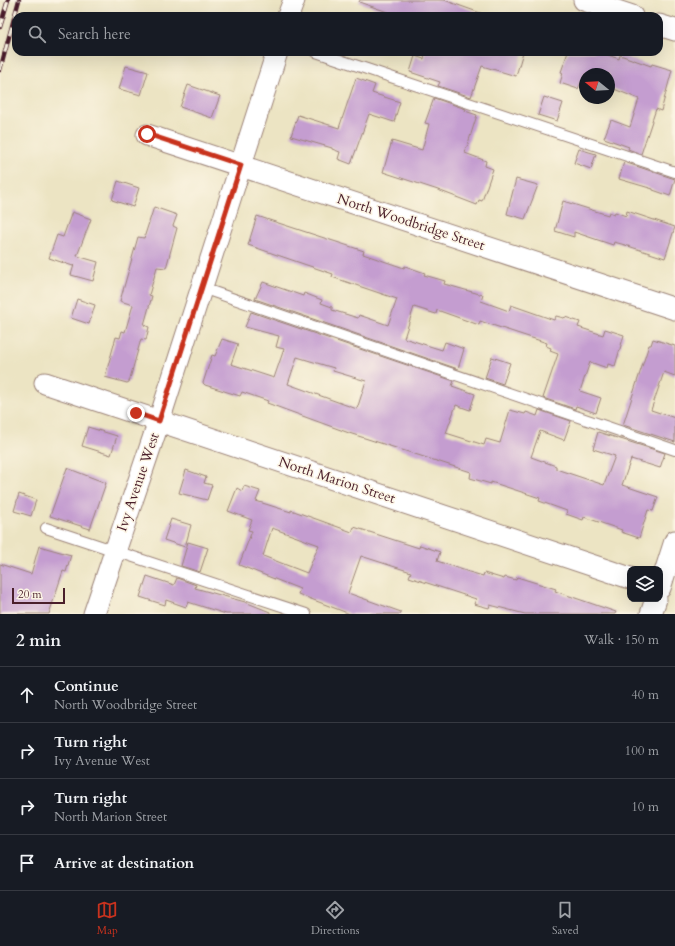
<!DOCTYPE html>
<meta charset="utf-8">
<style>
body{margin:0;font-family:Cardo,serif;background:#242831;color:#f1f3f6}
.controls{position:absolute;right:12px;bottom:12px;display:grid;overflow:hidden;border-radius:8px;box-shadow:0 4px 16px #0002}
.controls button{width:36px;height:36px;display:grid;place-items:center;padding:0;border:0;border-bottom:1px solid #363941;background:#171b24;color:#f1f3f6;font:20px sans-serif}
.compass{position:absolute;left:579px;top:68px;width:36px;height:36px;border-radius:50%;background:#171b24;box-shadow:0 4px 16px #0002;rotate:288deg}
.scale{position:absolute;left:12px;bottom:10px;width:53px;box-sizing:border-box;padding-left:4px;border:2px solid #4a1f2b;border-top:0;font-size:11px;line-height:14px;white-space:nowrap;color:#4a1f2b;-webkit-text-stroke:3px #fcf5e5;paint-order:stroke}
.stop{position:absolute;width:12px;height:12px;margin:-9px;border:3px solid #c8321e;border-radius:50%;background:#fff}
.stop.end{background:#c8321e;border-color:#fff;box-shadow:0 1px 4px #0008}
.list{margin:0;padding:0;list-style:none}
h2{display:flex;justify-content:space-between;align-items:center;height:52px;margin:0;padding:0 16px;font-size:17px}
h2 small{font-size:13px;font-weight:400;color:#9ea1a6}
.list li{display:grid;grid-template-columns:26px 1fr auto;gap:12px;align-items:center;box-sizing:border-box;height:56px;padding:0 16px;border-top:1px solid #363941}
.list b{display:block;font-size:15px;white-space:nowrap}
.list p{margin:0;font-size:13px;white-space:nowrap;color:#9ea1a6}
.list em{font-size:13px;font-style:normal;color:#9ea1a6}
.icon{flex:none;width:22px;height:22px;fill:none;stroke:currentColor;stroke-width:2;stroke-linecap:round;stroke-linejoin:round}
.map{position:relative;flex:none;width:675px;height:614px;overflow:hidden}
.search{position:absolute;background:#171b24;box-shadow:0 4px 16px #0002;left:12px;right:12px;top:12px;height:44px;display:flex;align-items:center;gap:10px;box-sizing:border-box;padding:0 14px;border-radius:12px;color:#9ea1a6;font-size:15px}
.sheet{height:276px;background:#171b24}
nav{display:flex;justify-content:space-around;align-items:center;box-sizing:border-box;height:56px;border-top:1px solid #363941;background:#171b24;font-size:11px;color:#9ea1a6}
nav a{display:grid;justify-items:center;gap:2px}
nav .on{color:#c8321e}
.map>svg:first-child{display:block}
</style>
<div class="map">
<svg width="675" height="614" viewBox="0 0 675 614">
<rect width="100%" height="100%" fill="#fcf5e5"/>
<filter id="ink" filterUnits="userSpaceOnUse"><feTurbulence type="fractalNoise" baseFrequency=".025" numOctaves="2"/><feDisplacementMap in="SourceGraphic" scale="8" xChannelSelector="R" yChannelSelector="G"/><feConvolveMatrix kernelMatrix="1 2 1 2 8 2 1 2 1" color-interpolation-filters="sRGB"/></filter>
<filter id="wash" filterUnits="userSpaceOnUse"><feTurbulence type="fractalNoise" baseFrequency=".012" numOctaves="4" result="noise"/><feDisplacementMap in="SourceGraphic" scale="16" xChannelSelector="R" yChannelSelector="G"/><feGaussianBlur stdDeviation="0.9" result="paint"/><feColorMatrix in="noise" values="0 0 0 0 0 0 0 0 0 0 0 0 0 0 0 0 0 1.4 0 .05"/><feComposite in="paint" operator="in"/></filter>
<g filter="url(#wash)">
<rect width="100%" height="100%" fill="#ece4c3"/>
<g id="blocks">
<path fill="#c49dd0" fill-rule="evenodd" d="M360 0H444L483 14V16H399L359 2Z
M425 52H523L516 76 482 66 471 97 438 86 440 82 410 72 415 56 424 59Z
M568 52H600L619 59 620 55 651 66 652 64 672 70 661 111 656 109 641 154 628 149 629 147 604 138 611 120 630 127 639 99 609 87V74H585L578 89 560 83 563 73 561 72Z
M126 66 148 72 141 95 119 89Z
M356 78 375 85 372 93 400 102 394 122 369 114 351 164 338 159 340 152 332 149V148L291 136 298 115 339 128Z
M188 85 220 96 212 118 180 107Z
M544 97 563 103 557 121 538 115Z
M434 98 466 109 465 111 477 115 465 153 486 161 485 166 493 169 482 201 479 200 477 205 438 190 383 172 392 141 422 150 429 124 425 123Z
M579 149 596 154 591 169 574 163Z
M624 162 675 179 670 196 653 190V189L619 179Z
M516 179 538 185 525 219 507 214Z
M118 181 139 188 133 207 112 200Z
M563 201 608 215 609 212 614 214 615 212 626 216 627 211 675 227 665 258 625 245 614 242 613 245 574 232V237L555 231Z
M154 207 177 215 173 226 177 228 166 268 157 267 149 295 152 296 144 325 149 327 146 340 141 339 129 382 127 383 105 377 116 337 120 338 122 331 125 332 133 305 120 301 138 237 144 238Z
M72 212 91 219 77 256 98 262 93 281 71 275 74 265 73 266 49 258 57 235 63 237Z
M257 216 364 251 363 254 404 268 405 266 425 273 424 275 445 281 444 284 483 295 481 301 509 311 511 305 554 320 556 316 564 318 565 317 580 322 578 327 603 335 605 329 624 335 615 366 608 364 607 368 590 362 580 391 601 398 596 413 576 406 575 409 543 398 558 354 550 351 551 348 546 346 547 343 480 321 479 325 437 310 436 314 414 307 404 338 442 350 445 342 464 349 458 369 255 299 263 282 303 296 304 293 322 300 321 303 332 307V310L358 318 359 315 388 325 397 299 332 277 333 274 248 245Z
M77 299 95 305 89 324 71 318Z
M251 312 454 381 452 386 475 394 470 410 456 405 446 433 484 445 486 439 500 443 510 410 525 414 526 412 537 416 539 410 571 421 564 440 540 431 531 457 556 466V469L604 485 615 456 593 449 598 432 665 453 660 468 631 459 622 485 658 497 653 511 648 510 639 538 621 532 622 530 584 517 583 520 566 514 567 511 539 501 540 498 491 482V484L470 478 471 472 349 433 267 403 268 401 242 392 240 396 205 385 203 383 212 355 215 356 222 339 238 344 231 364 274 378 284 349 276 347 279 336 245 327ZM297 357 334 368 333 371 366 381 357 409 288 384Z
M653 339 675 346V376L664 372 651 410 675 418V442L623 425 649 345H651Z
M492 357 510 363 503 384 485 378Z
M88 427 117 436 111 455 82 446Z
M67 468 106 483 90 529 50 516Z
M186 470 206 477 204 483 212 485 207 500 179 493Z
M244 486 260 491 256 501 291 512V510L352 532 354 527 419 548 420 545 440 552 437 561 469 572 483 576 484 573 504 579 505 577 516 580 517 577 556 589 555 591 616 612 615 614H525L490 605 489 608 474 604 476 599 409 577 411 572 361 556 348 593 401 612V614H350L298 594 300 589 239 565 252 531 248 530 252 520 228 511 237 488 242 491ZM272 528 319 545 307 573 263 556Z
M19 494 36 500 31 516 14 511Z
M171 519 191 525 185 547 164 540Z
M188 542 208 548 200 572 181 566Z
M39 546 71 555 66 572 63 571 49 614H0V564L31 574Z
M147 576 174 585 177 578 196 585 195 588 245 602 270 612V614H226L188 602 186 607 166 600 165 605 140 597Z"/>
</g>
</g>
<g filter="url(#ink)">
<use href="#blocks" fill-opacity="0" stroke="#9b8277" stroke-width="1"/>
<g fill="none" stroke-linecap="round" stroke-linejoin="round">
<defs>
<path id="lane" d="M316 52 675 172
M202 288 675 450
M46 528 306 614"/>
<path id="street" d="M584 0 632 16
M288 16 294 0
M659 25 675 30
M147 135 675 309
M45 383 630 578
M660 588 675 541
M94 614 159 421 277 52
M651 614 656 599"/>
</defs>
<use href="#lane" stroke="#9b8277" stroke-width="12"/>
<use href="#street" stroke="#9b8277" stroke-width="23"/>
<use href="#lane" stroke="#fff" stroke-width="10"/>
<use href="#street" stroke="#fff" stroke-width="21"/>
<defs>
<path id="rail" d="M0 27 8 0
M0 70 19 0"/>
</defs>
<use href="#rail" stroke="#4a1f2b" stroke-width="4.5"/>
<use href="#rail" stroke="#fcf5e5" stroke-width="3" stroke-dasharray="9" stroke-linecap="butt"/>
</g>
</g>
<g fill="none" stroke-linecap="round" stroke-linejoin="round" filter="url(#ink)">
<path stroke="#c8321e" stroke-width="5" d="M136 413 159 421 241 165 147 134"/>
</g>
<g text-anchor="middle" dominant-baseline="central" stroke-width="3" stroke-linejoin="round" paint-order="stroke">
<g font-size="14" fill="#4a1f2b" stroke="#fcf5e5">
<text transform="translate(411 222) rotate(18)">North Woodbridge Street</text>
<text transform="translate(337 480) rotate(18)">North Marion Street</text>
<text transform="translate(138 482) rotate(-71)">Ivy Avenue West</text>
</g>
</g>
</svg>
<div class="controls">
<button><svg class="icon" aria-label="layers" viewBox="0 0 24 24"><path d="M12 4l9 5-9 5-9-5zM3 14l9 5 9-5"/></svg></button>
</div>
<svg class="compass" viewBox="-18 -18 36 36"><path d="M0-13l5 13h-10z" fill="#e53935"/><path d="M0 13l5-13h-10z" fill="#9ea1a6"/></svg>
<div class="scale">20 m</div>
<div class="stop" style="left:147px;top:134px"></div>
<div class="stop end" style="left:136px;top:413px"></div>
<div class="search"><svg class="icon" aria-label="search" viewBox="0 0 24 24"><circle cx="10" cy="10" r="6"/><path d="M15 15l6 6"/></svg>Search here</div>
</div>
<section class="sheet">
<h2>2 min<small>Walk · 150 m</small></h2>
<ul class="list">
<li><svg class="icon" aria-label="ahead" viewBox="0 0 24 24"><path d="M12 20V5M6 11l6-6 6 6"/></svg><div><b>Continue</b><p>North Woodbridge Street</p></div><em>40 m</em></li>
<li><svg class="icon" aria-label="right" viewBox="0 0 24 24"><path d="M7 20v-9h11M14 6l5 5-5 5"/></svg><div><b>Turn right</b><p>Ivy Avenue West</p></div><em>100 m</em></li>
<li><svg class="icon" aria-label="right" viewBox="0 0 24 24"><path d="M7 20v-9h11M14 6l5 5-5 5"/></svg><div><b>Turn right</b><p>North Marion Street</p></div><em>10 m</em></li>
<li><svg class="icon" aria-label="arrive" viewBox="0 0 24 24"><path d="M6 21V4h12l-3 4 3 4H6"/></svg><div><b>Arrive at destination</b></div></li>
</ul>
</section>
<nav>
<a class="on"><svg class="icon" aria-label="map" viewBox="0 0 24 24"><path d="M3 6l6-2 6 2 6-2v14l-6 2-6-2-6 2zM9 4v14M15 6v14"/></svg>Map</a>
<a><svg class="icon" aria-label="directions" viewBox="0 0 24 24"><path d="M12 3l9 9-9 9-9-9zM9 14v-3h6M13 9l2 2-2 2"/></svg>Directions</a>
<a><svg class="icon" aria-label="saved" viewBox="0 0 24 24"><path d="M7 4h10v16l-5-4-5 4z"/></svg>Saved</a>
</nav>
